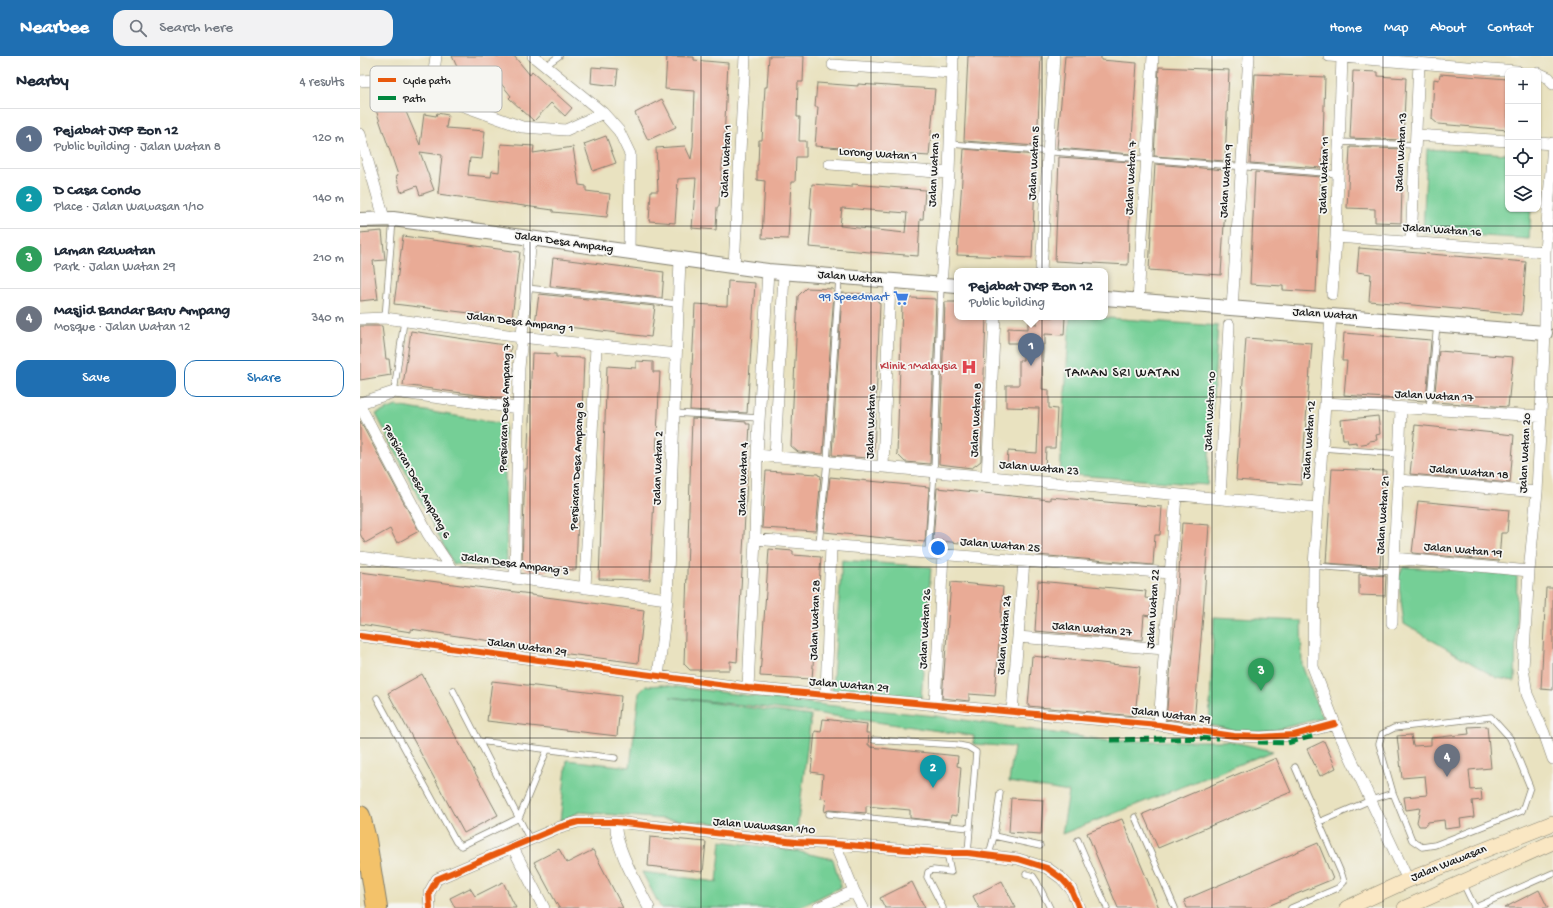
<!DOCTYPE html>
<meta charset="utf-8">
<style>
body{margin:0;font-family:"Gochi Hand",sans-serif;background:#f2f2f3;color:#1f2937}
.controls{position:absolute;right:12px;top:12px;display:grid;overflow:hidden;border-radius:8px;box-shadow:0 1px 3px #0004}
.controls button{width:36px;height:36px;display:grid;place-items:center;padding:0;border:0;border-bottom:1px solid #e0e1e3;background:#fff;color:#1f2937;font:20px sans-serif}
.you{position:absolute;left:578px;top:492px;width:14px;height:14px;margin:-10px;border:3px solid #fff;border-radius:50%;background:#1a73e8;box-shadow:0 0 0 6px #1a73e833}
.badge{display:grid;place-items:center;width:26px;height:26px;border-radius:50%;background:#1f6fb2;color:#fff;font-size:13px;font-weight:700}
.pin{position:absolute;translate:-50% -33px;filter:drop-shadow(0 1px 2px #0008)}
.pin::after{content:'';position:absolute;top:21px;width:14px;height:12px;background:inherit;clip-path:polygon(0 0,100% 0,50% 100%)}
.popup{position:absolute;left:594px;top:212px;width:154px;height:52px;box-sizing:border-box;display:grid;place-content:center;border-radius:8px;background:#fff;filter:drop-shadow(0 1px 3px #0005);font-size:13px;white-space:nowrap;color:#747a83}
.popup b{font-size:15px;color:#1f2937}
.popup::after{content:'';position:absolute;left:50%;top:100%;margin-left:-8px;border:8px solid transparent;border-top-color:#fff}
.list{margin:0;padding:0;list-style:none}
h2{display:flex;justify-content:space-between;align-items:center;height:52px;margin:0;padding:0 16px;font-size:17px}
h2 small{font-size:13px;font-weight:400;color:#747a83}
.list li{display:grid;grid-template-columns:26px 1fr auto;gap:12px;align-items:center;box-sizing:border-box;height:60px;padding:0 16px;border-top:1px solid #e0e1e3}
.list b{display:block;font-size:15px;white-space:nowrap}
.list p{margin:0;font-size:13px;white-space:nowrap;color:#747a83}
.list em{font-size:13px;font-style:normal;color:#747a83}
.actions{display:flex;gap:8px;padding:12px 16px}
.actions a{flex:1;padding:9px 0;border:1px solid #1f6fb2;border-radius:12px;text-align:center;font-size:14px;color:#1f6fb2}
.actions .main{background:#1f6fb2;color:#fff}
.icon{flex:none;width:22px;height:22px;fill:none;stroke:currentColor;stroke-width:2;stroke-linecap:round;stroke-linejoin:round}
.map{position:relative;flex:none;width:1193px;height:852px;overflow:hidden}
header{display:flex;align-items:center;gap:24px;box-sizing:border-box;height:56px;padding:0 20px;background:#1f6fb2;color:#fff}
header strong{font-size:19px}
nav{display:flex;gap:22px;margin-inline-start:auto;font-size:14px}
.search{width:280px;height:36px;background:#f2f2f3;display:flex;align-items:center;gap:10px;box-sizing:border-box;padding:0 14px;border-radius:12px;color:#747a83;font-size:15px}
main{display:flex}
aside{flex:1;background:#fff}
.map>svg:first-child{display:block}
</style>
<header>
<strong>Nearbee</strong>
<div class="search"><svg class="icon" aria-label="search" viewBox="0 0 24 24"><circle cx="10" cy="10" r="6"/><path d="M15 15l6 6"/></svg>Search here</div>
<nav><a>Home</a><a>Map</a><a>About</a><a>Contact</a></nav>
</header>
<main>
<aside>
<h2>Nearby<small>4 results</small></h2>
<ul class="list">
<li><span class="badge" style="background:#5c6f8a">1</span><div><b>Pejabat JKP Zon 12</b><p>Public building · Jalan Watan 8</p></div><em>120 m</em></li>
<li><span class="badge" style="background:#0f9aa8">2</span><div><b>D Casa Condo</b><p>Place · Jalan Wawasan 1/10</p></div><em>140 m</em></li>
<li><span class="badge" style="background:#2e9e5b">3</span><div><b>Laman Rawatan</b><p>Park · Jalan Watan 29</p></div><em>210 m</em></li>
<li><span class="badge" style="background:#6b7280">4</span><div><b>Masjid Bandar Baru Ampang</b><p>Mosque · Jalan Watan 12</p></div><em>340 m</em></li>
</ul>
<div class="actions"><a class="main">Save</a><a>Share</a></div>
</aside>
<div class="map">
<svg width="1193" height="852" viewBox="0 0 1193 852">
<rect width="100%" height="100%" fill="#f6f6f2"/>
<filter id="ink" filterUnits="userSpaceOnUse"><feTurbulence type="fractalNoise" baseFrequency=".025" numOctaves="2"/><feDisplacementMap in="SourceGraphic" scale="8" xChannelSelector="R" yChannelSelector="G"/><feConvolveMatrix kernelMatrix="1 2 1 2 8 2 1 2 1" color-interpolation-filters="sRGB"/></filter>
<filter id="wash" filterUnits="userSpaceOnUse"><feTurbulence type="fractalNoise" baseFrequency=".012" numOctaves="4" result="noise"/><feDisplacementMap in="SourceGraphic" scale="16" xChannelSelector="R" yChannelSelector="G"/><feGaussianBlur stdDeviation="0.9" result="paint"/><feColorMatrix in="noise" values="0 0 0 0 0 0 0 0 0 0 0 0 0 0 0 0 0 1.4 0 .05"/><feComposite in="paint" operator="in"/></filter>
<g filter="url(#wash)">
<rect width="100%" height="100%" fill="#e9e2c0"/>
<path fill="#75cf96" stroke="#487659" d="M1067 93 1148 98V153H1171L1169 183 1063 176Z
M710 261H735L858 270 847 429 700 418Z
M36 350 144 368 147 512 93 508 16 358Z
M482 504 571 511 561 642 472 635Z
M1043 511 1157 518 1155 625 1137 622 1044 568 1038 521Z
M854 561 941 565 942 609 962 662 911 675 888 677 849 669Z
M302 629 465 649 576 660 750 685H869L913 695 702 778 709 736 649 726 654 691 613 688 614 680 454 657 310 641 451 660 437 774 220 756 200 765 207 704 270 711 279 637 286 630Z
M361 785 435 795 473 803 481 831 438 852H301L282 816 357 826Z"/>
<g id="blocks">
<path fill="#e9ab96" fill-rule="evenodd" d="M92 0H154L170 19 172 16 212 52 205 60 191 47 174 65 149 42 151 40 139 25 111 41 101 23 102 22Z
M307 0 334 1V4L368 7 364 83H365L364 99H363L359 151H357L356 174 332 172 336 122 318 123 315 167 289 165 291 135H298L296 92 325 90 331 103 333 90 335 35 305 33Z
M409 0H444L443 26H438L437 61H440L439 85H446V101H436L435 126H431L428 183 402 182 405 125 397 124V109H398L399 84H402L405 31H407Z
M608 0H681L677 90 604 85Z
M705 0H741V4L777 7 771 98 697 92Z
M232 11 258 13 256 30 231 27Z
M799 11 869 14 865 105 794 100Z
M993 15 1018 16V20L1046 22 1043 84 990 82Z
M895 18 965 21 962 112 890 107Z
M1080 18 1148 23V74L1078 68 1072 63 1074 23 1079 24Z
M457 27 498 30V28L575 33 569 100 494 95V93L455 90 458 51H455Z
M302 43 316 71 288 84 275 57Z
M41 44 60 89 64 58 76 60 77 57 88 59 86 72 125 75 122 103 110 102 108 119 131 121 132 115 139 116 141 88 174 90 173 97 213 91 219 129 226 130V135L250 138 247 161 193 156V154L78 138 82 99 60 96 74 134 60 139 57 130 41 136 36 120 38 119 16 54Z
M246 80 256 107 233 115 224 88Z
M990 91 1043 93 1041 167 1015 166V153L987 152Z
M604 93 676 99 672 202 597 199Z
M699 101 771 106 768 209 695 205Z
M795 108 865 114V117H867L861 219 789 214Z
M895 116 961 121 956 236 923 234V230L890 228Z
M452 128 492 131V128L565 134 563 163H560L558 200 449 191 452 152H450ZM482 152 547 157 545 177 480 170Z
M22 175 25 204 13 205 18 243 0 245V177Z
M43 180 160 196 152 262 34 248Z
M999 192 1166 206 1162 259 1009 245 1011 218 997 216Z
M193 202 304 216 302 242 190 230Z
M368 225 395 227 387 357 330 354 335 248 367 250Z
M446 232 473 233 474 236 463 398 438 396 431 390 438 240Z
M482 237 512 238 520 248 514 396 507 402 472 399Z
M179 238 295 250 291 281 175 267Z
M551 242 576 243 570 408 545 406 537 398 542 249Z
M585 246H597V261H626L621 405 612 412 579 408Z
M677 261H705L704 279 685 278V288H683L682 333 689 334V352L697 353 695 392H686L685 413 647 410 648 395 677 397 679 352 646 351V329H659V304H663V287H648V272L668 273V267L677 268Z
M0 270H22L26 303H29L31 319 0 324Z
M51 275 151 290 147 317H150L146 343 43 329Z
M984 277 1071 284 1066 345 984 339 987 305H982Z
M886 282 952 287 941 429 876 424Z
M1079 295 1153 301 1148 351 1074 346Z
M172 297 196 298V301L224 302 216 514 187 513 186 516 167 515 162 509 164 443 165 413H167Z
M276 305 293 306V316H300L290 524 239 523 247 310 276 312Z
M1018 360 1020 378 1016 379 1017 384 1009 385V387L996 389V386L988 387 987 383H983L981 364Z
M332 362 386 366V368H390L377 606 370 605V614H330L324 608Z
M0 365 59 475 37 487 30 473 5 487 0 478Z
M1055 369 1154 379 1150 427 1050 418Z
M972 413 1026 415 1020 511 966 507Z
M406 415 458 418V419L461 420 456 475 402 472Z
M470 421 569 431 565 486 464 476Z
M577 432 690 444V441L802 451 800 479H795L793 509 677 499 678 496 573 484Z
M1058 445 1149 454 1147 477H1141L1139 505 1052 497Z
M822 467 849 469 843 559 834 667 806 663 815 564H816Z
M409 493 433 495V499L461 501 452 623 400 620Z
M0 516 171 538V539L284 554 278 607 170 593 171 591 51 573V576L0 568Z
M999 518 1026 520 1025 540 999 539Z
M678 525 786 535 785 542 792 543 790 560 784 559 782 584 675 575Z
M591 526 643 531 635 640 609 638V645L582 642Z
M1186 532H1193V634L1181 633Z
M672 600 780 611 775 660 668 650Z
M62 618 138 759 104 777 28 637Z
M132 625 261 640 257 680 127 665Z
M463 663 507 668 506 677H509L508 689H510V691L598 700 597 710 601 711 597 760 591 759 590 766 550 762V754L506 750V757L469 754 464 756 466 743 461 742 463 718 451 716 455 675 461 676Z
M1127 670 1131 712 1109 714 1111 734 1121 733 1122 744 1112 745 1114 761 1100 763 1101 771 1085 773 1084 764 1068 766 1065 770H1059L1057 766 1060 752 1046 754 1044 741 1067 739 1065 720 1042 722 1037 680 1051 679 1053 690 1071 689V682L1109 678 1108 671Z
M964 685 976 712 960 720 947 693Z
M916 702 931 736 798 792 783 758Z
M651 742 683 744 681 778 649 776Z
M762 763 799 852H758L727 777Z
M290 781 346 786 343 816 288 810Z
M958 787 973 823 903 852H827L824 844Z
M199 793 207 807 233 794 263 852H199L174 806Z
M642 825 656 852H619L613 840Z
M143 826 156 852H95L90 842 110 832 115 840Z
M552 826 565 852H525L520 842Z
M1179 834 1188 852H1144Z"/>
</g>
</g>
<g filter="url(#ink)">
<use href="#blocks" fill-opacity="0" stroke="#827f6e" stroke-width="1"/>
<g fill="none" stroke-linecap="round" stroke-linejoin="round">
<defs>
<path id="service" d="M185 10 199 0
M979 86 1055 89
M590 88 978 118
M166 232 318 248
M25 262 33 163
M34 336 44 265
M1069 354 1077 268
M314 357 399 362
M963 392 1040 398
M459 488 467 406 479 222
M568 497 574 416 581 229
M954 510 1033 516
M93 634 170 784
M17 642 96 786 101 790 159 762 187 694
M514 684 598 689 608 691 616 696 608 797
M119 685 255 702
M469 758 610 772
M775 761 815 852
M959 766 1011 744 1033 737 1019 688 1022 678 1034 672 1131 661 1150 682 1170 731 1162 755 1075 789 1062 791 1052 784 1033 737
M634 780 680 790
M718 784 747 852
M629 799 634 780 640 737
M666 818 673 820 677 826 690 852
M1103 827 1115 852
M583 852 567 821 568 816 573 814 591 816 587 797
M931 852 978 832 984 826 982 819 935 711
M1114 852 1193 817"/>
<path id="minor" d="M173 0 243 57 259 75 270 98 269 196
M969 0 1157 15
M473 9 592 17
M1178 17 1189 22 1193 28
M0 25 16 24 40 29 71 38 162 71 206 74 243 57
M71 38 76 0
M0 78 24 162
M1056 79 1148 85
M1178 87 1193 88
M1193 87 1185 196V277L1177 436 1169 515 1163 612 1167 638 1184 677 1193 703
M470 108 589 117
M976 181 1185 196
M1051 186 1059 7
M374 211 385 0
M681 215 694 0
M581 229 589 117 593 0
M972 238 976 181 982 1
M778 245 793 0
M872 252 889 0
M971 259 954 510 953 611 975 668 1048 824
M0 263 25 262 161 281 316 298
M0 347 34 336 158 352
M966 347 1181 360
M0 350 68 478 92 514
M397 399 958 452
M415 401 424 217
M523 411 530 226
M627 421 635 261
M1039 424 1177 436
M860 443 869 269
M395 483 810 517
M0 501 307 543
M1034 502 1169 515
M155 523 159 312 171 182
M225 532 236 290
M1032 567C1033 496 1039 424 1041 352
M0 580 388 632 799 669 874 680 901 681 934 679 975 668
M658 581 804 593
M298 621 307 543 320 203
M388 632 395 483 397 399 408 215
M466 639 471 489
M575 649 583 498
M652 656 664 505
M799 669 816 439
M256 766C253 788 279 832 289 852
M475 788 494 835 503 852
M153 792 184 852
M70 852 69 837 77 823 200 771 218 766H256L436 786 475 788 587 797H608L658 803 687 812 701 822 711 833 719 852
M458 852 494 835"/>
<path id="tertiary" d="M0 164 33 163 408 215 597 230
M745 242 1185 277"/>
<path id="secondary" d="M987 852 1048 824 1193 767
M1045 852 1193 786"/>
<path id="motorway" d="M0 760 6 784 17 852"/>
</defs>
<use href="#service" stroke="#827f6e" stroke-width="7"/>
<use href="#minor" stroke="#827f6e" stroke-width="12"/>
<use href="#tertiary" stroke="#827f6e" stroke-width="16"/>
<use href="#secondary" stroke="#827f6e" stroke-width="16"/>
<use href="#motorway" stroke="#827f6e" stroke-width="22"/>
<use href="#service" stroke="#fff" stroke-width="5.5"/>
<use href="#minor" stroke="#fff" stroke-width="11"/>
<use href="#tertiary" stroke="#fff" stroke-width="14"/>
<use href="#secondary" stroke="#fae7c3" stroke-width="15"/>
<use href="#motorway" stroke="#f3c26a" stroke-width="20"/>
<path stroke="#00873e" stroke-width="5" stroke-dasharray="10 5" stroke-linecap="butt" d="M750 684 858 682
M898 686 927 687 953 680"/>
<defs>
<path id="cycleway" d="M0 580 388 632 799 669 874 680 901 681 934 679 975 668
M70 852 69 837 77 823 200 771 218 766H256L436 786 475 788 587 797H608L658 803 687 812 701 822 711 833 719 852"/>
</defs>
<use href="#cycleway" stroke="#f6f6f2" stroke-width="8"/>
<use href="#cycleway" stroke="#e8590c" stroke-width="6"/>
</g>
</g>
<path fill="none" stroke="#1c1c1c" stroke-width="1" stroke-opacity="0.55" d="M170 0V852M341 0V852M511 0V852M682 0V852M852 0V852M1023 0V852M0 170H1193M0 341H1193M0 511H1193M0 682H1193"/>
<defs>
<symbol id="supermarket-bare" viewBox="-9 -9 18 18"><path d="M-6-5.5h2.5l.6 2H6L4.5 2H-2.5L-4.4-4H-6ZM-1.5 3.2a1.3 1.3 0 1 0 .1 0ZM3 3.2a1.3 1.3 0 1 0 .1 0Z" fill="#3f7fe0" stroke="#f6f6f2" stroke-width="2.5" paint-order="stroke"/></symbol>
<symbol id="hospital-bare" viewBox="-9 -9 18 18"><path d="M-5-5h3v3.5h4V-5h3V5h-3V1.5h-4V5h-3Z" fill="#e0444e" stroke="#f6f6f2" stroke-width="2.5" paint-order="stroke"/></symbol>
</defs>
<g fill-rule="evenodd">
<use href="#supermarket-bare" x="530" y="231" width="22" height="22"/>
<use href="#hospital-bare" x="598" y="300" width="22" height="22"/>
</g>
<g text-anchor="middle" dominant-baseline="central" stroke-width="3.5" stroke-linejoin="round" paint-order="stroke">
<g font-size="12" fill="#1c1c1c" stroke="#f6f6f2">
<text transform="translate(1042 96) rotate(-87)">Jalan Watan 13</text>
<text transform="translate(518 99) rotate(4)">Lorong Watan 1</text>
<text transform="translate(367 105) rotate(-87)">Jalan Watan 1</text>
<text transform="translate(675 107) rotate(-87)">Jalan Watan 5</text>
<text transform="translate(575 114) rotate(-87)">Jalan Watan 3</text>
<text transform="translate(965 119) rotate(-88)">Jalan Watan 11</text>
<text transform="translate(772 122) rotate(-87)">Jalan Watan 7</text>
<text transform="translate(867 125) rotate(-86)">Jalan Watan 9</text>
<text transform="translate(1082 175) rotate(4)">Jalan Watan 16</text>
<text transform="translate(204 187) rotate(8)">Jalan Desa Ampang</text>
<text transform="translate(490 222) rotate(5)">Jalan Watan</text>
<text transform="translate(965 259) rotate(4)">Jalan Watan</text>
<text transform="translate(160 267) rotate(7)">Jalan Desa Ampang 1</text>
<text transform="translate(1074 341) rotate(3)">Jalan Watan 17</text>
<text transform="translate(146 352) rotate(-88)">Persiaran Desa Ampang 7</text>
<text transform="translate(851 355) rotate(-87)">Jalan Watan 10</text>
<text transform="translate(617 364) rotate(-87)">Jalan Watan 8</text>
<text transform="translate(512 366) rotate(-88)">Jalan Watan 6</text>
<text transform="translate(950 384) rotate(-86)">Jalan Watan 12</text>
<text transform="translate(1166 397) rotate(-87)">Jalan Watan 20</text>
<text transform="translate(218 410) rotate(-87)">Persiaran Desa Ampang 8</text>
<text transform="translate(299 412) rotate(-88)">Jalan Watan 2</text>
<text transform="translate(679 413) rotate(5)">Jalan Watan 23</text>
<text transform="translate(1109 417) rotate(5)">Jalan Watan 18</text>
<text transform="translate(384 423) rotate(-88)">Jalan Watan 4</text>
<text transform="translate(56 426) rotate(61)">Persiaran Desa Ampang 6</text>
<text transform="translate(1024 459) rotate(-86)">Jalan Watan 21</text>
<text transform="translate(640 490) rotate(5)">Jalan Watan 25</text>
<text transform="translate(1103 495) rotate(5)">Jalan Watan 19</text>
<text transform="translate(155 509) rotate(8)">Jalan Desa Ampang 3</text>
<text transform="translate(794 553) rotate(-86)">Jalan Watan 22</text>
<text transform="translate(456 564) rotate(-88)">Jalan Watan 28</text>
<text transform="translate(566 573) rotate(-87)">Jalan Watan 26</text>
<text transform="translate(732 574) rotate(5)">Jalan Watan 27</text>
<text transform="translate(645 579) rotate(-85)">Jalan Watan 24</text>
<text transform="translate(167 592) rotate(8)">Jalan Watan 29</text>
<text transform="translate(489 630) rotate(5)">Jalan Watan 29</text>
<text transform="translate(811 660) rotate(7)">Jalan Watan 29</text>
<text transform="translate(404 771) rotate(5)">Jalan Wawasan 1/10</text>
<text transform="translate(1089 808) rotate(-22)">Jalan Wawasan</text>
</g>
<g font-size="12" fill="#366cbe" stroke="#f6f6f2" text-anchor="end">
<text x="529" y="242">99 Speedmart</text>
</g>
<g font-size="12" fill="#be3a42" stroke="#f6f6f2" text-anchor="end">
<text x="597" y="311">Klinik 1Malaysia</text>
</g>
<g font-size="13" letter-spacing="1" fill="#1c1c1c" stroke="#f6f6f2">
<text x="763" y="317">TAMAN SRI WATAN</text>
</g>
</g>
<rect x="10" y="10" width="132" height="46" rx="6" fill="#f6f6f2" stroke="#b5b5b2" stroke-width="1"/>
<rect x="18" y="22" width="18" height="4" fill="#e8590c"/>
<rect x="18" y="40" width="18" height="4" fill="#00873e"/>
<g font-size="11" fill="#1c1c1c">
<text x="43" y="28">Cycle path</text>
<text x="43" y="46">Path</text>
</g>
</svg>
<div class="controls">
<button>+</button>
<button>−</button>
<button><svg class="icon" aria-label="locate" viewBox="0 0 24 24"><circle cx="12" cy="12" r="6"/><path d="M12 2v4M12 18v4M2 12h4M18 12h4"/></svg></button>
<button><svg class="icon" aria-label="layers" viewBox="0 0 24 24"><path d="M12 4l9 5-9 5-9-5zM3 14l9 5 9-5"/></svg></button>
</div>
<div class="you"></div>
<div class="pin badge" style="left:671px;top:310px;background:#5c6f8a">1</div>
<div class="popup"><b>Pejabat JKP Zon 12</b>Public building</div>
<div class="pin badge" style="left:573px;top:732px;background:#0f9aa8">2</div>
<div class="pin badge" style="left:901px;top:635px;background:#2e9e5b">3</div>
<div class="pin badge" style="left:1087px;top:721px;background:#6b7280">4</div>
</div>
</main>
